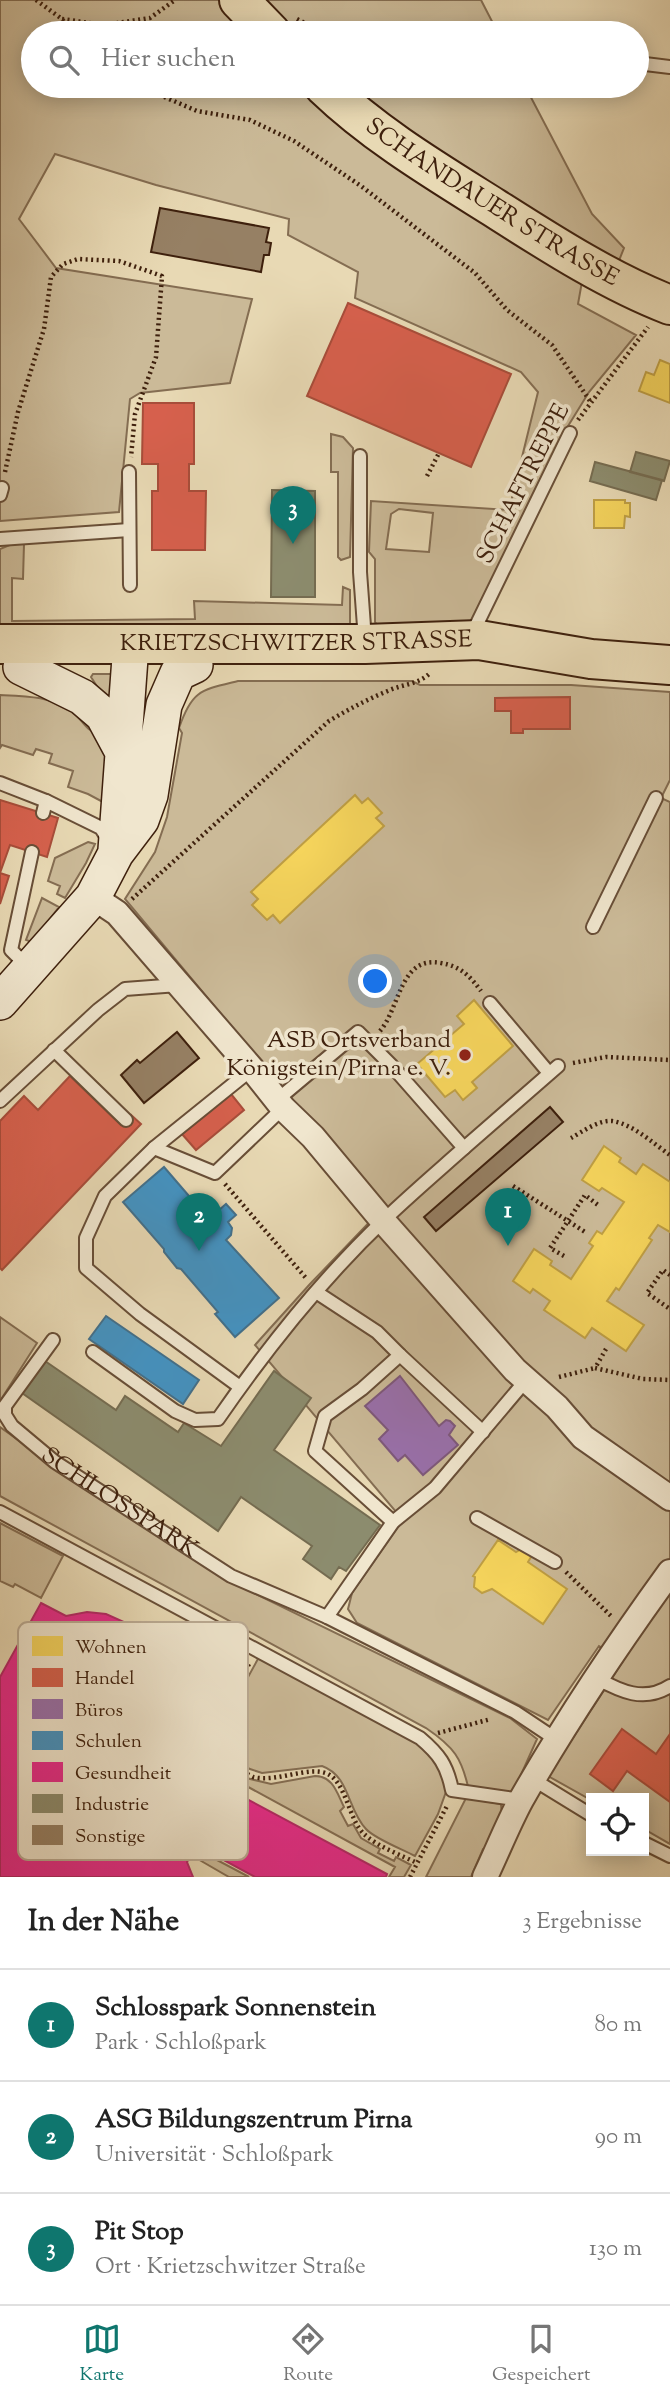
<!DOCTYPE html>
<html lang="de">
<meta charset="utf-8">
<style>
body{margin:0;font-family:"Sorts Mill Goudy",serif;background:#f2f2f2;color:#222}
.controls{position:absolute;right:21px;bottom:21px;display:grid;overflow:hidden;border-radius:0px;box-shadow:0 4px 18px #0003}
.controls button{width:63px;height:63px;display:grid;place-items:center;padding:0;border:0;border-bottom:2px solid #e0e0e0;background:#fff;color:#222;font:35px sans-serif}
.you{position:absolute;left:376px;top:982px;width:24px;height:24px;margin:-18px;border:5px solid #fff;border-radius:50%;background:#1a73e8;box-shadow:0 0 0 10px #1a73e833}
.badge{display:grid;place-items:center;width:46px;height:46px;border-radius:50%;background:#0f766e;color:#fff;font-size:23px;font-weight:700}
.pin{position:absolute;translate:-50% -58px;filter:drop-shadow(0 2px 4px #0008)}
.pin::after{content:'';position:absolute;top:37px;width:24px;height:21px;background:inherit;clip-path:polygon(0 0,100% 0,50% 100%)}
.list{margin:0;padding:0;list-style:none}
h2{display:flex;justify-content:space-between;align-items:center;height:91px;margin:0;padding:0 28px;font-size:30px}
h2 small{font-size:23px;font-weight:400;color:#767676}
.list li{display:grid;grid-template-columns:46px 1fr auto;gap:21px;align-items:center;box-sizing:border-box;height:112px;padding:0 28px;border-top:2px solid #e0e0e0}
.list b{display:block;font-size:26px;white-space:nowrap}
.list p{margin:0;font-size:23px;white-space:nowrap;color:#767676}
.list em{font-size:23px;font-style:normal;color:#767676}
.icon{flex:none;width:38px;height:38px;fill:none;stroke:currentColor;stroke-width:2;stroke-linecap:round;stroke-linejoin:round}
.map{position:relative;flex:none;width:670px;height:1877px;overflow:hidden}
.search{position:absolute;background:#fff;box-shadow:0 4px 18px #0003;left:21px;right:21px;top:21px;height:77px;display:flex;align-items:center;gap:18px;box-sizing:border-box;padding:0 24px;border-radius:38px;color:#767676;font-size:26px}
.sheet{height:427px;background:#fff}
nav{display:flex;justify-content:space-around;align-items:center;box-sizing:border-box;height:98px;border-top:2px solid #e0e0e0;background:#fff;font-size:19px;color:#767676}
nav a{display:grid;justify-items:center;gap:4px}
nav .on{color:#0f766e}
.map>svg:first-child{display:block}
</style>
<div class="map">
<svg width="670" height="1877" viewBox="0 0 670 1877">
<rect width="100%" height="100%" fill="#e8d9b4"/>
<filter id="stains"><feTurbulence type="fractalNoise" baseFrequency=".00286" numOctaves="4"/><feColorMatrix values="0 0 0 0 .2 0 0 0 0 .09 0 0 0 0 .02 0 0 0 .5 -.17"/></filter>
<radialGradient id="worn" r=".72"><stop offset=".6" stop-color="#630" stop-opacity="0"/><stop offset="1" stop-color="#630" stop-opacity=".3"/></radialGradient>
<path fill="#cbba98" stroke="#846d52" stroke-width="2" fill-rule="evenodd" d="M0 0H219L248 33H33V86H302L330 113 583 276 578 304 636 335 589 392 565 431 469 626 379 627 375 622V559L369 552 371 501 509 510 538 392 521 372 355 298 358 272 288 235 289 219 156 185 55 154 19 219 56 268 252 299 230 383 140 393 130 399 119 512 0 521ZM399 509 433 513 429 552 386 549 391 514Z
M259 0H481L498 33H292Z
M346 86H525L592 214 624 248 618 263 504 202Z
M331 434 343 437 353 448 350 557 341 560 338 557V472H331Z
M12 544H24L23 579 12 578V621L195 619 194 601 342 605 343 587 350 590V633L0 636V549Z
M93 674H117V700L107 702 91 677Z
M238 681H412L420 685H571L670 692V780L661 798 670 802V1844L644 1829V1798L591 1800 548 1776 623 1661 599 1646 548 1720 357 1623 348 1609 352 1593 403 1520 255 1345 310 1284 383 1208 125 899 155 852 167 817 182 733 179 728C192 690 201 690 238 681Z
M0 695C27 696 51 696 74 713 82 720 87 732 99 734L112 760 104 799 101 801 88 794 68 787 73 771 49 763 52 754 36 749 33 755 2 745 0 748Z
M88 842 95 844 86 863 65 898 57 894 60 886 48 881 55 858Z
M42 898 59 907 32 942 26 940Z
M0 1317 37 1343 0 1401Z
M0 1427 53 1465 227 1580 510 1718 537 1739 511 1797 469 1791C462 1758 454 1747 426 1728L0 1496Z
M0 1523 63 1556 41 1598 15 1584 13 1587 0 1581Z
M259 1657 434 1752 447 1789 438 1814 415 1856C402 1849 375 1839 366 1829 347 1809 350 1776 322 1766L262 1773 250 1769 211 1745Z
M315 1776C333 1776 337 1793 344 1807L340 1811 348 1826 353 1824 361 1838 380 1849 378 1853 394 1861 396 1857 411 1865 404 1877H389L395 1867 239 1782 242 1777 271 1784Z
M466 1798 501 1804 502 1817 492 1847 483 1849 471 1877H426Z
M200 1851 249 1877H229L196 1858Z"/>
<path fill="#f6d55c" stroke="#bf9f44" stroke-width="2" d="M660 360 670 364V403L639 391 646 372 654 375Z
M594 500H625V503H630V517L625 516 624 528H594Z
M355 795 362 803 368 798 382 813 376 818 384 826 280 923 273 915 267 920 252 905 258 899 251 892Z
M474 1000 513 1046 472 1082 477 1088 463 1100 455 1090 445 1097 417 1064 464 1024 457 1016Z
M604 1146 621 1158 619 1162 636 1174 643 1164 670 1182V1232L658 1225 649 1238 652 1240 619 1290 616 1288 607 1301 644 1325 626 1351 592 1328 585 1338 544 1310 550 1301 533 1289 530 1293 513 1281 534 1249 552 1261 550 1265 571 1279 593 1246 589 1243 597 1231 602 1234 624 1202 602 1188 599 1191 582 1180Z
M498 1540 516 1552 523 1548 530 1552 531 1557 528 1562 567 1589 543 1624 492 1589 482 1593 474 1587 475 1577 473 1576Z"/>
<path fill="#d6604d" stroke="#a84d3a" stroke-width="2" d="M348 303 511 374 471 467 307 396Z
M143 403H194V464H189V491H206L205 550H152V491H158V464H142Z
M570 697V729H523V733H511V711H495V698Z
M0 800 58 818 47 857 10 845 0 873Z
M0 873 9 876 0 904Z
M70 1076 121 1125 131 1115 141 1124 2 1270 0 1268V1121L24 1096 38 1110Z
M231 1094 244 1110 196 1150 182 1134Z
M622 1729 656 1754 670 1734V1802L627 1771 613 1791 590 1774Z"/>
<path fill="#9970ab" stroke="#7e587c" stroke-width="2" d="M400 1376 439 1426 446 1420 450 1421 455 1426 449 1435 458 1445 423 1475 405 1455 398 1461 379 1439 388 1430 365 1406Z"/>
<path fill="#4393c3" stroke="#42708c" stroke-width="2" d="M164 1167 201 1210 206 1206H214L218 1211 226 1204 236 1215 228 1222 232 1228 231 1235 226 1240 279 1298 235 1337 215 1314 218 1312 181 1269 177 1268 164 1252V1249L123 1202Z
M106 1316 199 1380 183 1404 89 1339Z"/>
<path fill="#e7298a" stroke="#b42664" stroke-width="2" d="M41 1603 66 1616 87 1612 106 1614 124 1622 140 1638 150 1662 225 1701 189 1768 387 1874 386 1877H255L196 1845 187 1862 193 1877H0V1677Z"/>
<path fill="#8c8c6e" stroke="#756c51" stroke-width="2" d="M636 452 670 461 664 481 630 472Z
M595 462 662 480 656 500 590 481Z
M272 490 315 491V597H271Z
M45 1361 116 1410 125 1396 178 1432 184 1423 221 1446 274 1371 311 1398 274 1450 380 1525 346 1571 339 1567 331 1579 303 1559 312 1546 241 1497 218 1531 22 1393Z"/>
<path fill="#968064" stroke="#3e200d" stroke-width="2" d="M160 208 269 228 266 242 271 243 269 255H264L261 272 151 252Z
M177 1032 199 1058 144 1103 121 1075 137 1060 140 1063Z
M550 1107 563 1122 436 1231 424 1217Z"/>
<g fill="none" stroke-linecap="round" stroke-linejoin="round">
<defs>
<g id="service">
<path d="M637 63 670 67"/>
<path d="M360 456V572L365 640"/>
<path d="M129 472 130 585"/>
<path d="M0 495 2 488"/>
<path d="M0 539 129 530"/>
<path d="M477 635 475 628 570 433"/>
<path d="M0 783 46 801 43 813"/>
<path d="M46 801 101 828 109 841"/>
<path d="M593 927 656 798"/>
<path d="M29 968 11 950 32 852"/>
<path d="M490 1003 549 1073"/>
<path d="M54 1050 126 1120"/>
<path d="M0 1101 98 1010 125 989 178 985"/>
<path d="M154 1148 215 1173 283 1108"/>
<path d="M464 1148 558 1066"/>
<path d="M316 1292 377 1332 400 1355"/>
<path id="s1" d="M53 1340 5 1406V1415L12 1426 55 1462 231 1576 327 1617 515 1712 557 1740"/>
<path d="M93 1352 175 1411 195 1420 218 1419C267 1348 322 1279 384 1220 410 1195 437 1172 464 1148L392 1066 358 1032 277 1100"/>
<path d="M240 1387 140 1314 86 1268V1238L105 1196 154 1148 252 1069"/>
<path d="M0 1512 420 1738C439 1754 447 1765 452 1790L521 1800"/>
<path d="M477 1518 555 1562"/>
<path d="M393 1522 315 1451 325 1416 362 1389 400 1355 483 1432"/>
<path d="M327 1617 393 1522 435 1488 527 1379"/>
<path d="M596 1678C620 1691 644 1703 670 1686"/>
<path d="M534 1780 591 1815"/>
<path d="M644 1843 670 1856"/>
</g>
<path id="minor" d="M93 897 117 913 252 1069 283 1108 313 1137 383 1221 515 1370 557 1407 583 1437 670 1498
M485 1877C497 1852 508 1824 521 1800 566 1721 617 1645 670 1572"/>
<path id="secondary" d="M21 667 82 697 103 715 124 754
M116 850 131 644
M0 1002 93 897 116 853 141 820 150 795 164 705 178 673 195 665"/>
<g id="primary">
<path d="M239 0 271 33"/>
<path id="s2" d="M324 86C374 134 434 170 493 207 548 242 608 281 670 305"/>
<path id="s3" d="M0 644H365L479 640 591 659 670 665"/>
</g>
</defs>
<use href="#service" stroke="#684e37" stroke-width="16"/>
<use href="#minor" stroke="#684e37" stroke-width="28"/>
<use href="#secondary" stroke="#3e200d" stroke-width="38"/>
<use href="#primary" stroke="#3e200d" stroke-width="42"/>
<path stroke="#3e200d" stroke-width="4.5" stroke-dasharray="2 3.5" stroke-linecap="butt" d="M36 0 62 19 72 33
M62 19 104 25 150 18 175 0
M297 19 324 33
M139 86 197 111 250 120 294 141 361 186 475 273 507 310 552 345 590 401
M475 86C495 91 513 93 533 86
M578 420 648 327
M5 472 18 412 44 329 51 277 63 264 78 259 119 261 162 276 156 357 135 414 131 457
M427 476 439 453
M132 899 329 721C349 709 368 699 390 690 404 684 420 684 431 672
M380 1031C400 1008 400 955 441 963 460 966 470 976 481 991
M573 1063 606 1057 670 1060
M571 1138C582 1132 598 1120 612 1121 633 1124 654 1144 670 1155
M225 1184 306 1278
M513 1186 568 1221 585 1195 598 1205
M564 1256 550 1248 568 1221 585 1232
M670 1275 663 1270 647 1293 670 1309
M606 1349 595 1368 643 1379 670 1380
M559 1377 595 1368
M566 1572 612 1617
M249 1664 203 1751 253 1777C277 1783 309 1765 328 1774 346 1783 349 1820 364 1834 378 1847 401 1855 417 1863
M438 1733 491 1719
M410 1877 448 1804"/>
<use href="#service" stroke="#f0e6ce" stroke-width="12"/>
<use href="#minor" stroke="#f0e6ce" stroke-width="24"/>
<use href="#secondary" stroke="#f0e6ce" stroke-width="35"/>
<use href="#primary" stroke="#e8d9b4" stroke-width="38"/>
</g>
<circle fill="#8f2418" stroke="#f0e6ce" stroke-width="2.5" cx="465" cy="1055" r="7"/>
<g text-anchor="middle" dominant-baseline="central" stroke-width="7" stroke-linejoin="round" paint-order="stroke">
<g font-size="24" fill="#3e200d" stroke="#f0e6ce">
<text stroke="none"><textPath href="#s2" startOffset="205">SCHANDAUER STRASSE</textPath></text>
<text transform="translate(524 484) rotate(-63)">SCHAFTREPPE</text>
<text stroke="none"><textPath href="#s3" startOffset="296">KRIETZSCHWITZER STRASSE</textPath></text>
<text stroke="none"><textPath href="#s1" startOffset="236">SCHLOSSPARK</textPath></text>
</g>
<g font-size="24" fill="#3e200d" stroke="#f0e6ce" text-anchor="end">
<text x="451" y="1041">ASB Ortsverband<tspan x="451" dy="28">Königstein/Pirna e. V.</tspan></text>
</g>
</g>
<rect x="18" y="1622" width="230" height="238" rx="10" fill="#f0e6ce" stroke="#bbab94" stroke-width="2"/>
<rect x="32" y="1636" width="31" height="20" fill="#f6d55c"/>
<rect x="32" y="1668" width="31" height="19" fill="#d6604d"/>
<rect x="32" y="1699" width="31" height="20" fill="#9970ab"/>
<rect x="32" y="1731" width="31" height="19" fill="#4393c3"/>
<rect x="32" y="1762" width="31" height="20" fill="#e7298a"/>
<rect x="32" y="1794" width="31" height="19" fill="#8c8c6e"/>
<rect x="32" y="1825" width="31" height="20" fill="#968064"/>
<g font-size="19" fill="#3e200d">
<text x="75" y="1653">Wohnen</text>
<text x="75" y="1684">Handel</text>
<text x="75" y="1716">Büros</text>
<text x="75" y="1747">Schulen</text>
<text x="75" y="1779">Gesundheit</text>
<text x="75" y="1810">Industrie</text>
<text x="75" y="1842">Sonstige</text>
</g>
<rect width="100%" height="100%" filter="url(#stains)"/>
<rect width="100%" height="100%" fill="url(#worn)"/>
</svg>
<div class="controls">
<button><svg class="icon" aria-label="locate" viewBox="0 0 24 24"><circle cx="12" cy="12" r="6"/><path d="M12 2v4M12 18v4M2 12h4M18 12h4"/></svg></button>
</div>
<div class="you"></div>
<div class="pin badge" style="left:508px;top:1246px">1</div>
<div class="pin badge" style="left:199px;top:1251px">2</div>
<div class="pin badge" style="left:293px;top:544px">3</div>
<div class="search"><svg class="icon" aria-label="search" viewBox="0 0 24 24"><circle cx="10" cy="10" r="6"/><path d="M15 15l6 6"/></svg>Hier suchen</div>
</div>
<section class="sheet">
<h2>In der Nähe<small>3 Ergebnisse</small></h2>
<ul class="list">
<li><span class="badge">1</span><div><b>Schlosspark Sonnenstein</b><p>Park · Schloßpark</p></div><em>80 m</em></li>
<li><span class="badge">2</span><div><b>ASG Bildungszentrum Pirna</b><p>Universität · Schloßpark</p></div><em>90 m</em></li>
<li><span class="badge">3</span><div><b>Pit Stop</b><p>Ort · Krietzschwitzer Straße</p></div><em>130 m</em></li>
</ul>
</section>
<nav>
<a class="on"><svg class="icon" aria-label="map" viewBox="0 0 24 24"><path d="M3 6l6-2 6 2 6-2v14l-6 2-6-2-6 2zM9 4v14M15 6v14"/></svg>Karte</a>
<a><svg class="icon" aria-label="directions" viewBox="0 0 24 24"><path d="M12 3l9 9-9 9-9-9zM9 14v-3h6M13 9l2 2-2 2"/></svg>Route</a>
<a><svg class="icon" aria-label="saved" viewBox="0 0 24 24"><path d="M7 4h10v16l-5-4-5 4z"/></svg>Gespeichert</a>
</nav>
